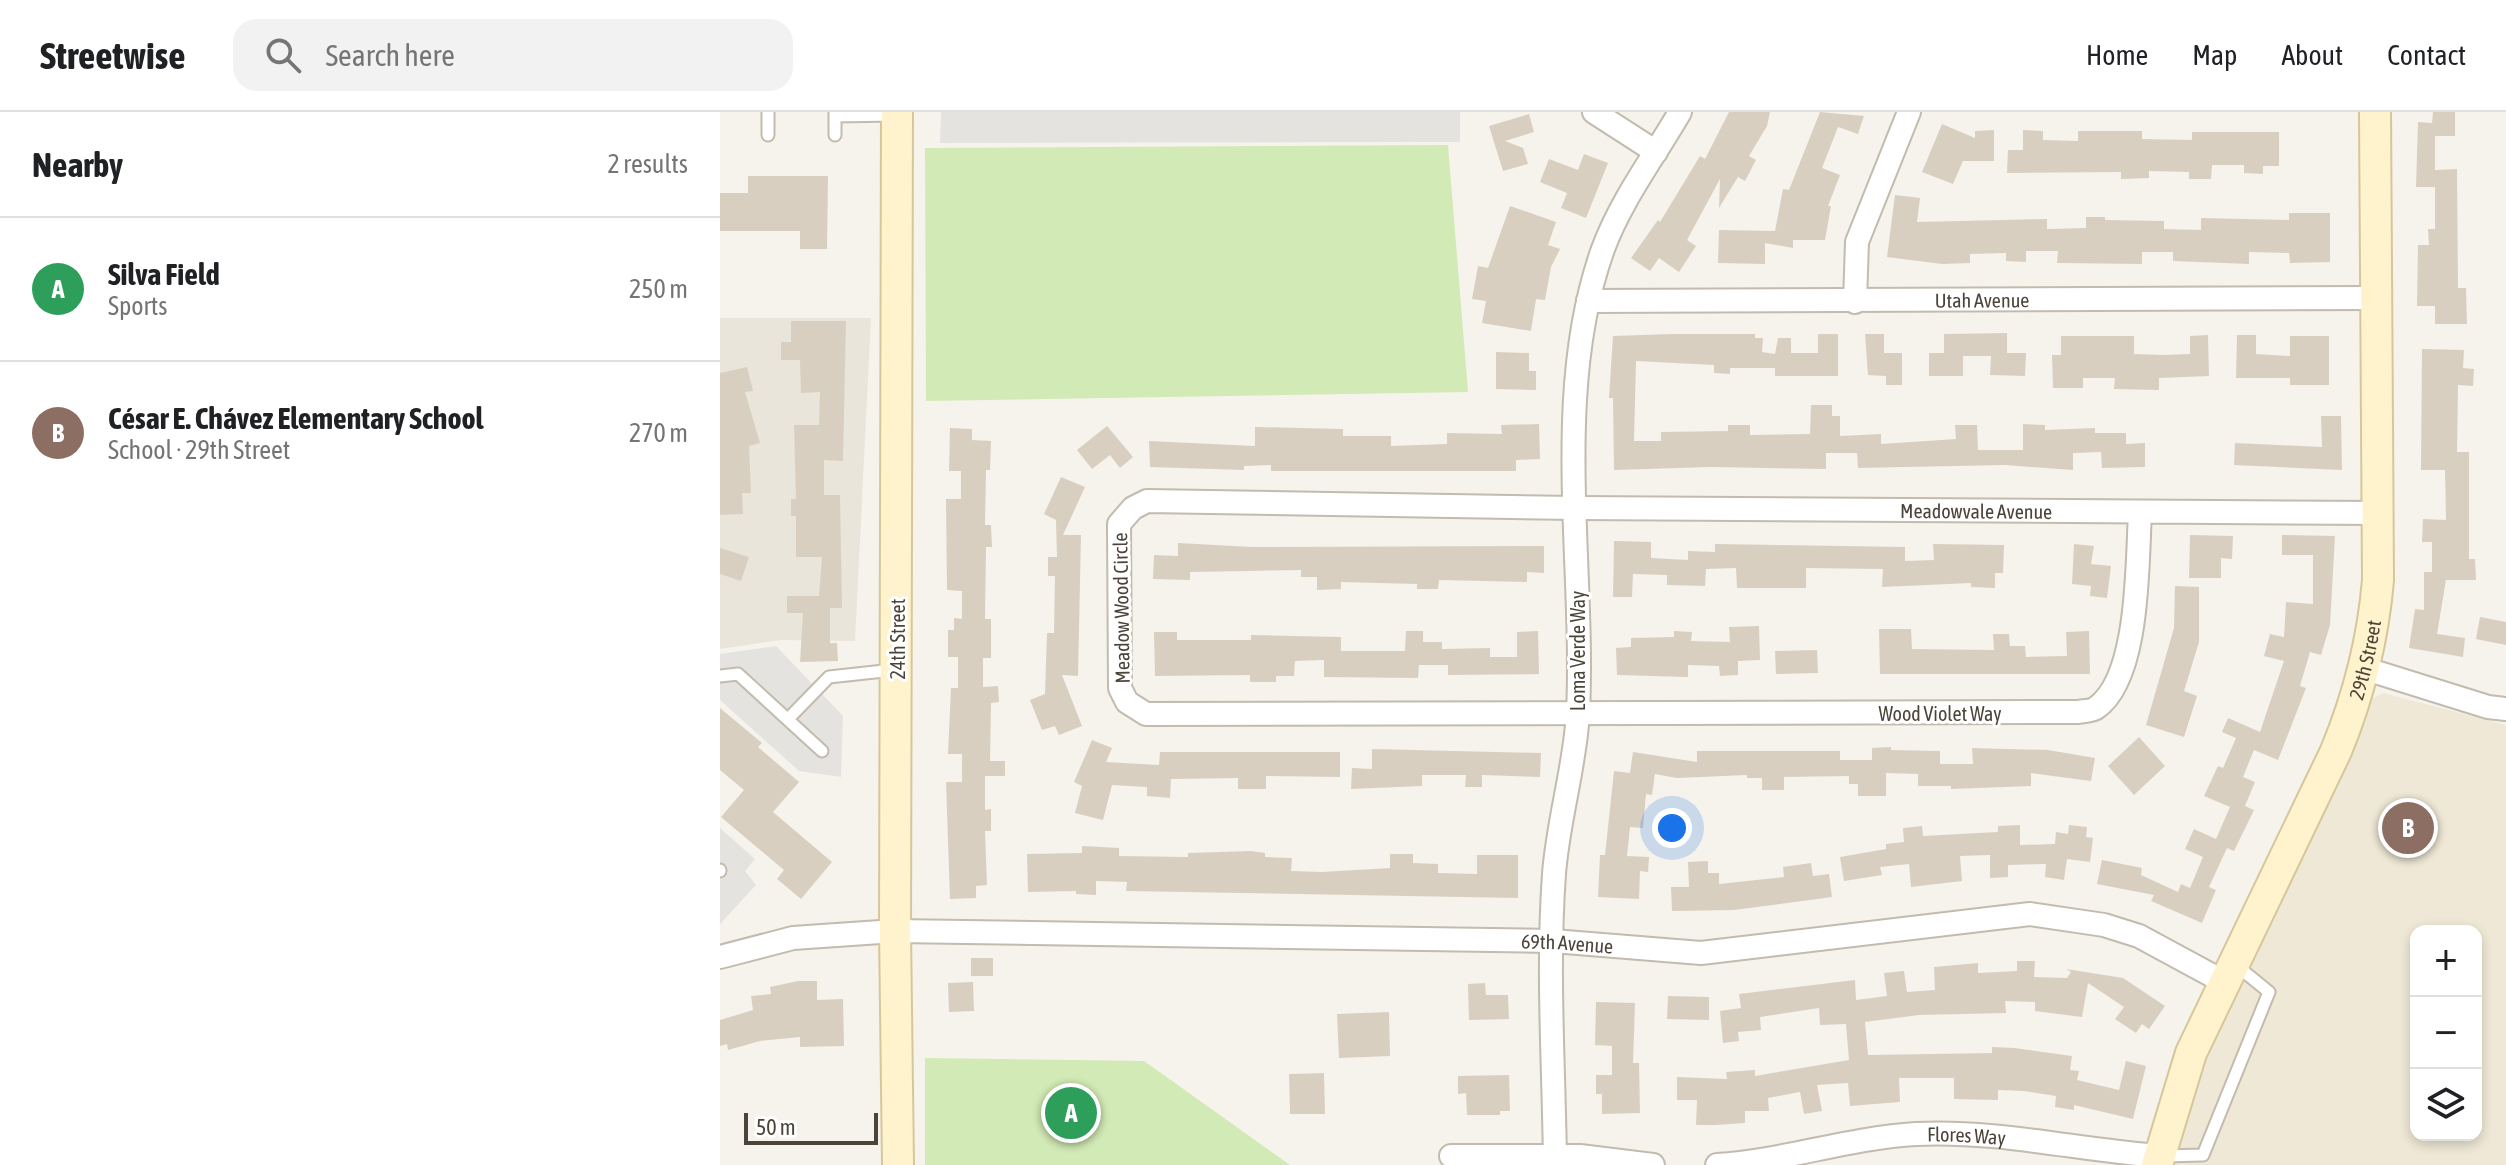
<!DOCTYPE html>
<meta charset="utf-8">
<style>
body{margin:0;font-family:"Asap Condensed",sans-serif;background:#f2f2f2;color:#202124}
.controls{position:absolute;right:24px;bottom:24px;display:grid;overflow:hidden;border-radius:16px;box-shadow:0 4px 12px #0003}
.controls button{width:72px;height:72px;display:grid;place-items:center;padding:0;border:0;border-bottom:2px solid #e0e0e0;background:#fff;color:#202124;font:40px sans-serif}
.scale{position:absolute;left:24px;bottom:20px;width:134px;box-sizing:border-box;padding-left:8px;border:4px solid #4b4439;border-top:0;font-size:22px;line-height:28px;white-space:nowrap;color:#4b4439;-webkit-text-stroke:6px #fff;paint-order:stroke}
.you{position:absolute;left:952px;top:716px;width:28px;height:28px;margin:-20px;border:6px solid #fff;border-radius:50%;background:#1a73e8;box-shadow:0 0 0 12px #1a73e833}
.badge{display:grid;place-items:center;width:52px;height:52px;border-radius:50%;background:#ea580c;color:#fff;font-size:26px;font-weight:700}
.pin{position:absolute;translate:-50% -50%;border:4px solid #fff;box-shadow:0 2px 8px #0006}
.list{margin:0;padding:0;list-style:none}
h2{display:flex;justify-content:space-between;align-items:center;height:104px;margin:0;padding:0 32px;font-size:34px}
h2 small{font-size:26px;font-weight:400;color:#757577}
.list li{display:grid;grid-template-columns:52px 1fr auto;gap:24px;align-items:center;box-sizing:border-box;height:144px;padding:0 32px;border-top:2px solid #e0e0e0}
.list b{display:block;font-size:30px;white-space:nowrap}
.list p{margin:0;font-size:26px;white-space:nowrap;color:#757577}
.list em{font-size:26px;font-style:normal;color:#757577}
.icon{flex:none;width:44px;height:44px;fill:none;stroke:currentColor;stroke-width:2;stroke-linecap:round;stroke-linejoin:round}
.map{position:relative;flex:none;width:1786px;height:1053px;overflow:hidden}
header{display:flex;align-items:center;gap:48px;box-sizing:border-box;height:112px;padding:0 40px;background:#fff;border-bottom:2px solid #e0e0e0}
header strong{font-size:38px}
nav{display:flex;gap:44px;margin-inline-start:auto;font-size:28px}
.search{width:560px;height:72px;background:#f2f2f2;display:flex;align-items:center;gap:20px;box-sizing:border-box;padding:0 28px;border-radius:24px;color:#757577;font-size:30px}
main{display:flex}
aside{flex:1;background:#fff}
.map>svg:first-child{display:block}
</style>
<header>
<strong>Streetwise</strong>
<div class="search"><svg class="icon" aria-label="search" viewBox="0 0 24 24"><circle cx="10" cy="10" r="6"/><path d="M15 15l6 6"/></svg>Search here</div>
<nav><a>Home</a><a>Map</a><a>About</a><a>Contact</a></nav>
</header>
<main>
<aside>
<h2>Nearby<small>2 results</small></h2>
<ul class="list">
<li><span class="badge" style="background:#2e9e5b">A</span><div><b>Silva Field</b><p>Sports</p></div><em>250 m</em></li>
<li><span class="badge" style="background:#8d6e63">B</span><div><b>César E. Chávez Elementary School</b><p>School · 29th Street</p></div><em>270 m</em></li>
</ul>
</aside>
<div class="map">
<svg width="1786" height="1053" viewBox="0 0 1786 1053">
<rect width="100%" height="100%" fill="#f6f3ec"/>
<path fill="#eae5da" d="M0 206H151L135 529 61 528 0 537Z"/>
<path fill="#efe8d6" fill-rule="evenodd" d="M1663 581 1786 613V1053H1449L1497 913 1651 587ZM1696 819H1756V1023H1696Z"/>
<path fill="#d2eab5" d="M728 33 748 280 206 289 205 36Z
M205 946 424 949 570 1053H205Z"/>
<path fill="#e5e3e0" d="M221 0H740V30L220 31Z
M56 534 123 604 121 665 79 659 0 588V542Z
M0 716 35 747 25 759 36 773 0 812Z"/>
<path fill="#d8cfc1" d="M1009 0H1050L1047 14 1029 44 1036 48 1025 69 1018 65 999 96 1000 67 967 128 976 134 959 160 939 146 930 159 911 146 938 108 940 110 980 44 985 47Z
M1100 0 1144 4 1138 22 1118 15 1102 56 1120 63 1108 94H1111L1105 128H1073V136L1045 131V152L998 151 999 118 1055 119 1063 77 1069 78Z
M1713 0H1735V24H1715V58L1737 57 1738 176H1746L1747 212H1715V194H1697L1698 133H1709L1708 117H1715V75H1696L1698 10 1712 11Z
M809 2 814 20 785 29 803 36 808 52 783 59 769 14Z
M1222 12 1255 26V19L1274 18V49H1243L1233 72 1202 60Z
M1303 18 1323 19V28L1358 29V19H1422V27L1472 28V20H1559V54H1543V62L1524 61V53H1492L1491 67H1469V60L1429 59V66L1401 67V60L1287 61 1288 38H1303Z
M864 42 888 51 866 106 841 96 847 81 820 70 829 47 858 58Z
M28 64H108L107 137H80V119H0V81H28Z
M1175 83 1200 86 1197 110 1327 107V117L1366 116V105H1385V108L1444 109V117L1481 118V106L1569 108V101H1610V150L1570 151 1569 141 1529 140V152L1453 149V140H1422V152L1337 151 1338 139H1306V150L1286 149V141L1250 142V151L1222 152 1167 145Z
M790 94 836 110 828 133 840 137 831 155 825 188 816 187 811 219 762 211 766 189 752 187 758 154 768 156Z
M71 209H126L123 349 104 348V383H120L122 496H110V531H117L118 549 80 550 83 501H67V484H99L102 445H76V404H71V387H76L74 313H99L100 280 81 281 80 248H61V230H71Z
M1287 221V241H1306L1305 264 1270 263 1271 244H1243V264H1209V241H1224V222Z
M952 222H1035V226H1043L1042 240 1055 242 1058 226H1071V241H1098V222H1118V264H1055V256H1010V262L994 261V253L916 249 914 329H941V320L1008 319V313H1030V323L1090 322 1091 293H1112V304H1120V324L1161 322V332L1236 327 1235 313H1257L1258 338H1303V312L1325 313V318L1375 316V321H1406V332L1425 331V355L1382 356 1381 340 1353 341V358L1285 353 1138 356 1137 341H1106V357L991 355 894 358 893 286H889L893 224Z
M1145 222H1164V241H1182V273H1166V264L1148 263Z
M1488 223 1489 264 1439 266V278L1394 277 1395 266H1363V276H1333L1332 243H1341V224H1414V242L1444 243 1470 242V224Z
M1517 223H1536V242L1570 244V224H1609V273H1570V266H1516Z
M1702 237 1744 238 1743 256 1754 257 1753 274 1738 273 1737 340H1749V447H1755L1756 468H1726L1717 522 1745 526 1743 545 1689 536 1695 497 1704 498V460H1712V430H1702L1703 407 1726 408 1725 358H1701Z
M776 240 809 241V259H816V278L776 277Z
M27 255 33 279 25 280 40 331 29 334 31 381H22L23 402 0 403V261Z
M1601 304H1621L1622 358 1514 353 1515 331 1602 335Z
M819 312 820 347 796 348V359H551V353L524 354V358L430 355 429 329 535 334V315L623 317V324H671V334L727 332V321L782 322 781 313Z
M387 314 413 345 400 356 390 343 372 357 357 338Z
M230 316 252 317V328L271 329 270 358H266L265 413H271L272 435H266L265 507H271V546H263V575L278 574 279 590 271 591 270 649H285V664H265V698L271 697V719H265L267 773 256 774V786L230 787 226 670H242V642H228L231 576H238V545H228V518H234V506L242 507V479L227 478 226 387H241V359H229Z
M341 365 365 375 343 423H361L358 564 342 563 362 614 339 623 335 614 322 618 310 588 325 582 327 521H334L335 464H328V445H337L336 408 324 402Z
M1470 423 1513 424 1512 447 1501 446V466H1469Z
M1562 423 1615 424 1610 513 1601 543 1590 540 1580 574 1586 576 1558 648 1534 638 1523 665 1535 670 1525 694 1534 698 1514 739 1507 736 1489 775 1496 778 1482 811 1431 789 1434 783 1377 772 1382 748 1422 756 1421 763 1458 780 1461 772 1470 776 1483 745 1465 737 1474 717 1496 727 1510 695 1484 684 1498 654 1503 656 1516 626 1502 620 1508 606 1540 620 1564 549 1544 544 1550 522 1564 525 1566 490 1593 492V443H1562Z
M894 429 931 430V446L968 448V439L995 440V432L1185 435V449L1214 448 1213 432 1284 433 1283 461H1275V476L1251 475V471L1162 475 1163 457 1086 456V476H1017L1016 456 986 457 985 474 947 473V463L913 462 912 485H893Z
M458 431 532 435 824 434V461L807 460V470L719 468 718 477H697V472L621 470V477L597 478V465H581V458L470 460V468L433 467 434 443 458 444Z
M1354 432 1374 434 1371 452 1391 454 1387 486 1370 484 1371 474 1352 472Z
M0 436 29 445 21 469 0 462Z
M1455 474 1479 475V530L1464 579 1477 584 1464 625 1426 613 1454 516Z
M1760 505 1786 510V533L1756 527Z
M1039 514 1040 548 1018 549V563L1000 564 999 554 968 553V565L897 563 896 536 911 535V526L954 525V519L972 520 971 529 1010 530 1009 515Z
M1159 517H1191L1192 537 1274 538 1273 522H1289L1290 534H1305L1306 545 1347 544 1346 520 1369 519 1370 562H1160Z
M686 519H703V530H722V537L770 536V545H797V520L818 519 819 562 728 563V553H699L698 566 604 565V548L575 549 574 564H556V570H530V563L435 564 434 520H457V528H531V523L621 525V539H685Z
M1097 538 1098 561 1056 562 1055 539Z
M0 596 42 631 38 635 79 670 53 700 112 750 81 787 57 767 64 758 1 705 24 678 0 658Z
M1419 625 1445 654 1414 683 1388 654Z
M372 628 392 636 386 650 439 653 440 640H620V665L546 664V677H518V666L451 667 450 686 427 684V675L392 673 383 708 355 701 362 674 354 670Z
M1171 635V638L1220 639V652H1253L1252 636 1328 638 1375 646 1371 669 1311 661V674L1231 677V674H1198V662L1166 661V684H1138V672H1129V664L1064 665V678H1042V666H1027V663L957 666 935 662 932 683 926 682 923 716 910 715 907 744 929 745 928 760 920 759 919 787 878 785 880 743H885L894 659 910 661 913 640 977 650V639H1120V648H1152V636Z
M652 637 821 641 820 665 762 663V675H745L746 663H702V674L631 677 632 656 652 657Z
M1300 713V733L1335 732 1336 720 1348 722 1349 713 1367 715 1366 725 1373 726 1370 750 1347 747 1344 768 1325 765 1326 752 1288 753V765L1270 766V743L1240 744 1242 769 1191 775 1189 752 1160 755 1162 763 1124 769 1120 745 1166 737V732L1184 730 1183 716 1202 714 1203 724 1278 720V714Z
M362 734 399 736V744L468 745V741L531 739 545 741V745L572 746 571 759 602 760 670 756V742H693V751L718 752V761L757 762V743H798V786L406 779 407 770 376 769V783L356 782V779L308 780 307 742 362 741Z
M988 749V761H999V772L1064 765 1063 755 1091 751 1093 764 1109 762 1112 785 1014 798 952 799 951 775H969L968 750Z
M251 846H273V864H251Z
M1297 849H1315L1314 865 1347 866 1351 860 1346 857 1403 866 1445 894 1429 917 1422 912 1416 921 1395 907 1404 895 1368 871 1362 905 1315 899V890L1285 889 1286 901 1199 903 1145 910 1148 943 1272 941V935L1295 936 1352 944 1350 958 1359 959 1357 968 1399 978 1406 949 1426 954 1413 1007 1354 993V998L1335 995 1336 984 1304 979 1278 978V988L1234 987V966H1179L1180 990 1130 994 1128 971 1097 973 1102 999 1084 1002 1080 980 1048 986 1049 999H1025V1011L996 1013H976L977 988H957V965L1007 967 1006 960 1035 958V964L1129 948 1126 912 1100 913 1099 896 1040 905 1041 918 1018 920 1019 929 1003 931 1000 899 1021 896 1019 882 1135 868 1136 888 1167 884 1164 861 1184 859 1187 880 1215 878 1214 855 1258 851V861L1297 859Z
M78 869H97V888L123 887 124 934 80 935V925L40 929 8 938 7 932 0 934V908L33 898 31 884 51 882 50 875Z
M253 870 254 899 229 900 228 871Z
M765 871 766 883H788L789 907 749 908 748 872Z
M948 884 989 885V908L947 907Z
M876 890 915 891 913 951H919L920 1001 882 1002V982H876V963H892V934L875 933Z
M669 900 670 944 619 946 617 902Z
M604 961 605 1002H570L569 962Z
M789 963 790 999H780V1003H747L746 981 738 982V964Z"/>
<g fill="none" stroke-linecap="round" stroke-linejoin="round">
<defs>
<path id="lane" d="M48 0V23
M115 0V23
M115 4 175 3
M0 564 18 562 102 639
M68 607 109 565 173 558
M0 758V759
M1441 1044 1483 1043 1549 880 1517 854"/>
<g id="street">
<path d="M874 0 936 40"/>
<path id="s1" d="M868 189 1657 186"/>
<path d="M1135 190 1137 130 1189 0"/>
<path id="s2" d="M1420 401C1417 449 1420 566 1376 596 1372 599 1363 599 1358 600L426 602 407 590 400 576 399 412 413 396 427 389 856 396 1658 401"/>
<path d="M1643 556 1768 595 1786 597"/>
<path id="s3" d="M0 845 73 826 175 819 833 829 981 841 1310 802 1384 813 1419 824 1504 870"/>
<path d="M731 1044H860L933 1053"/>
<path d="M835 1053C834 956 827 859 834 762 838 708 855 655 858 601 865 450 831 282 883 137 901 88 934 45 960 0"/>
<path id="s4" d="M997 1053C1064 1049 1128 1026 1196 1022 1278 1018 1357 1038 1439 1044"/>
</g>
<g id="secondary">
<path d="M177 0 175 819 178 1053"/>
<path id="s5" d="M1437 1053 1471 941 1616 639C1639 583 1653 528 1658 468L1655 0"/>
</g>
</defs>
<use href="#lane" stroke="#c2bbae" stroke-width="15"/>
<use href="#street" stroke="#c2bbae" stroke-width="26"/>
<use href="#secondary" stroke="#d6c79b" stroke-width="34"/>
<use href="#lane" stroke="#fff" stroke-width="11"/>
<use href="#street" stroke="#fff" stroke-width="22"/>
<use href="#secondary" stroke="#fff3cd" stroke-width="30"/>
</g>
<g text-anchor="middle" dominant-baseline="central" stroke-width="6" stroke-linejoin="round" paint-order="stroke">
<g font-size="20" fill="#4b4439" stroke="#fff">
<text stroke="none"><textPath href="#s1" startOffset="394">Utah Avenue</textPath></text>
<text stroke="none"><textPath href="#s2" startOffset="2224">Meadowvale Avenue</textPath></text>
<text transform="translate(401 496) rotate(-91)">Meadow Wood Circle</text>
<text transform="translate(177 527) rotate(-90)">24th Street</text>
<text transform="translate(857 539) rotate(-90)">Loma Verde Way</text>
<text stroke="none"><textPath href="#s5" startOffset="548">29th Street</textPath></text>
<text x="1220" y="601">Wood Violet Way</text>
<text stroke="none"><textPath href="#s3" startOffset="850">69th Avenue</textPath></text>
<text stroke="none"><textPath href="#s4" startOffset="252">Flores Way</textPath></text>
</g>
</g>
</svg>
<div class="controls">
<button>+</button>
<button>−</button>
<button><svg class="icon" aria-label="layers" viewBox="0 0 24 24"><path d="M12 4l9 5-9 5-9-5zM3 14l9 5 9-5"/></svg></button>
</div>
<div class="scale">50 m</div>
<div class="you"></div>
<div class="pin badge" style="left:351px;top:1001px;background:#2e9e5b">A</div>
<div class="pin badge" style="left:1688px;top:716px;background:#8d6e63">B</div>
</div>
</main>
